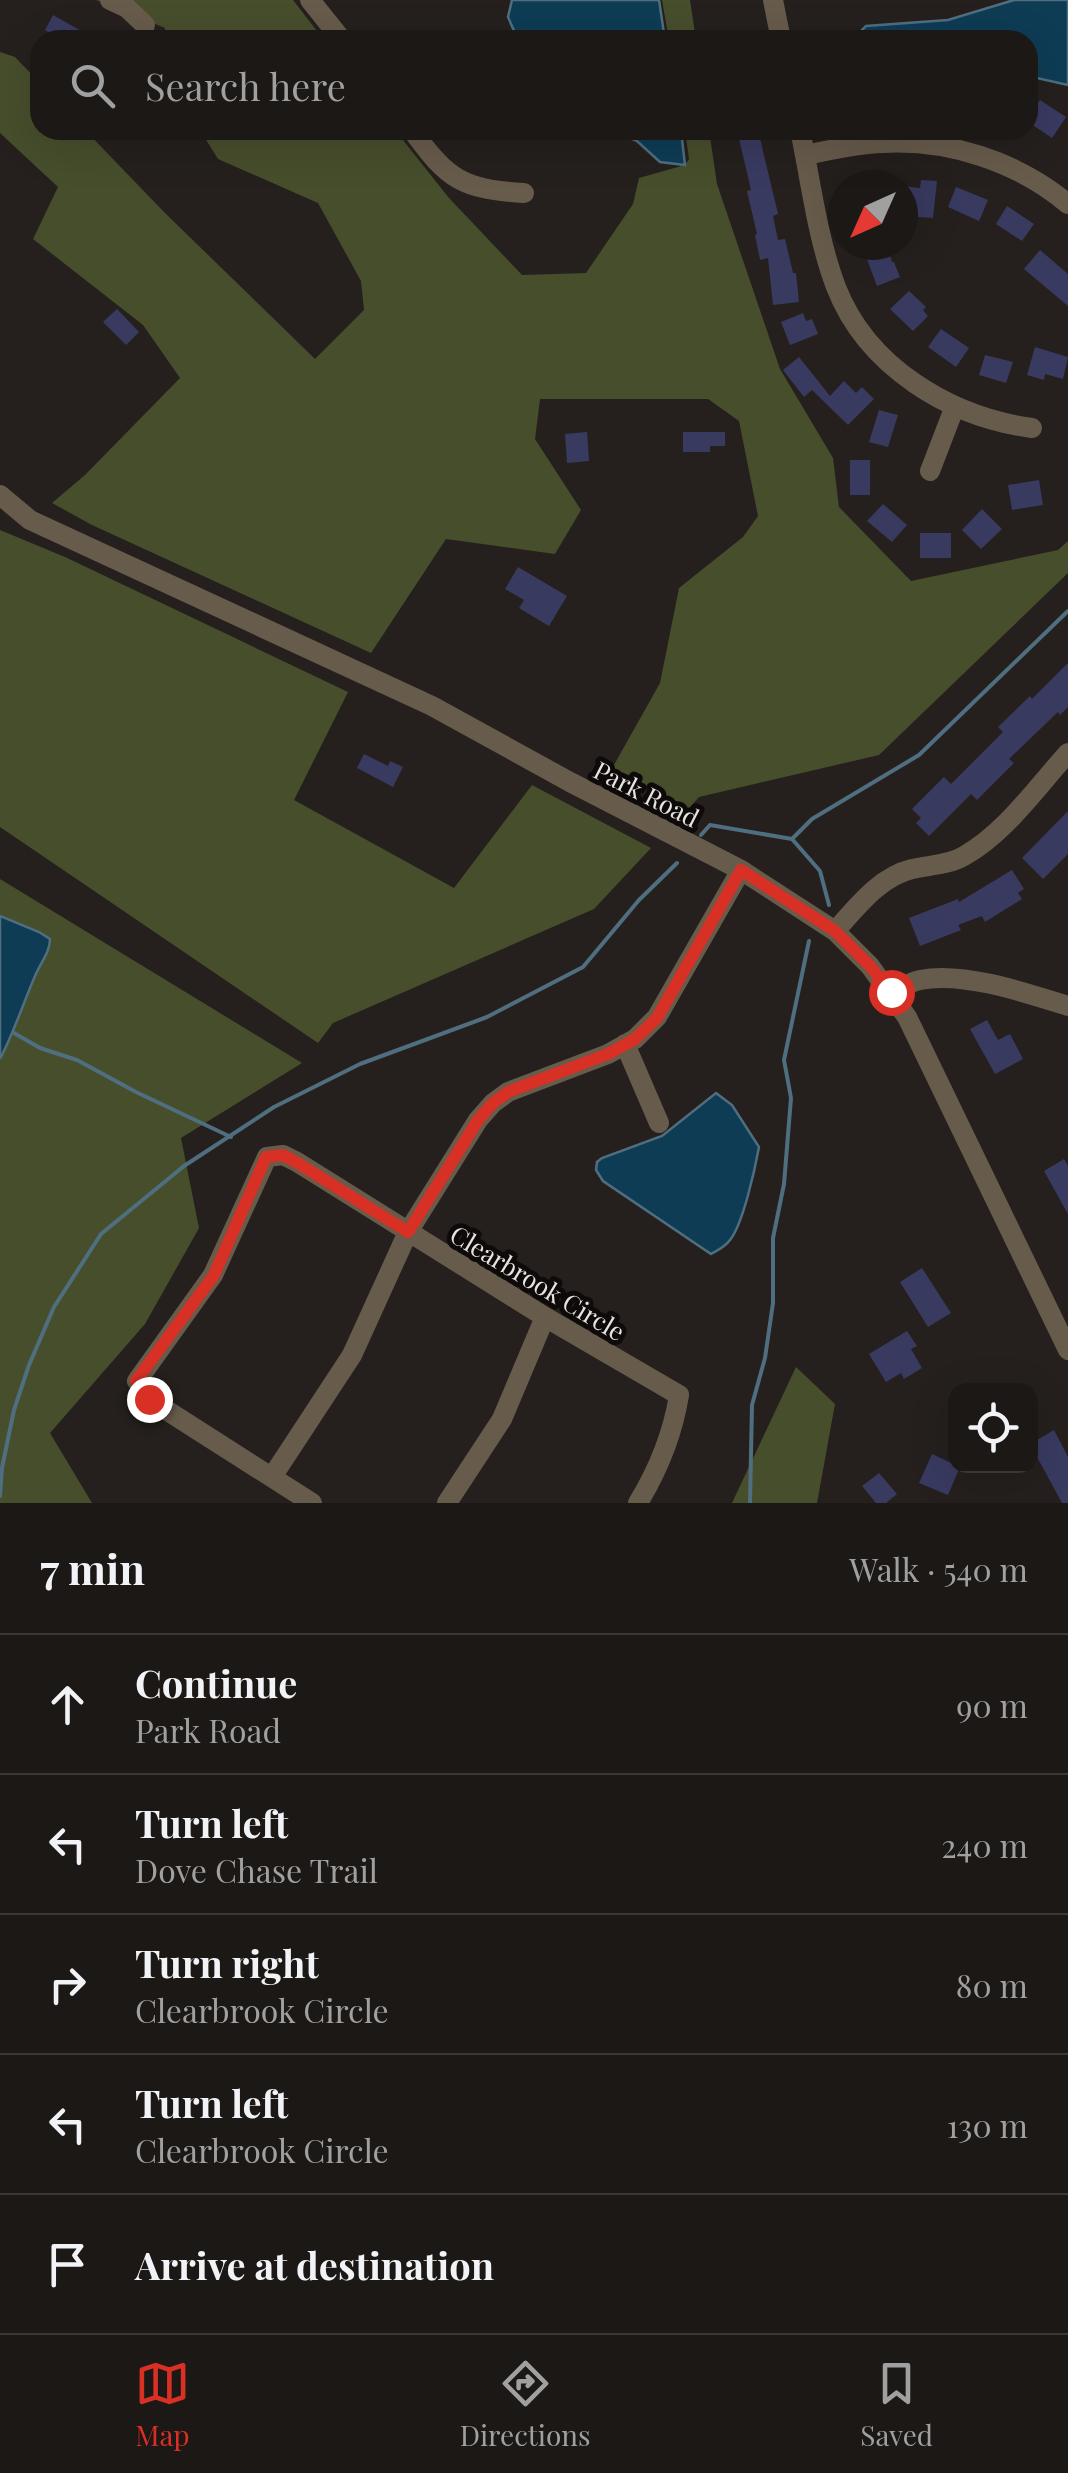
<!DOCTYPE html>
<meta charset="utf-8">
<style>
body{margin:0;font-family:"Playfair Display",serif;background:#292523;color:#f1f3f6}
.controls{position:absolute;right:30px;bottom:30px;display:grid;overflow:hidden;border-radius:20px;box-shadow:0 10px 40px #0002}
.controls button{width:90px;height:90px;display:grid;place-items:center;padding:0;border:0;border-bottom:2px solid #3a3735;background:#1c1816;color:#f1f3f6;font:50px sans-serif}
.compass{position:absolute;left:828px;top:170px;width:90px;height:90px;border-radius:50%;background:#1c1816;box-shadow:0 10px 40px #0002;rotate:225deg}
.stop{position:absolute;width:30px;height:30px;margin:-22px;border:8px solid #d93025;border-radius:50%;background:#fff}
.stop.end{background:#d93025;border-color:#fff;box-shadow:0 2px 10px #0008}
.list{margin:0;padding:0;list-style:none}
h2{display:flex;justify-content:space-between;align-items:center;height:130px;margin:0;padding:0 40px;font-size:42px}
h2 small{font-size:32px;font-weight:400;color:#a0a0a1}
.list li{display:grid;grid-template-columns:65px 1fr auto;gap:30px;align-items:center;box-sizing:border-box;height:140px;padding:0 40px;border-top:2px solid #3a3735}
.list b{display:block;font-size:38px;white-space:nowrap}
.list p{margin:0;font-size:32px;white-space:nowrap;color:#a0a0a1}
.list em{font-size:32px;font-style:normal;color:#a0a0a1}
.icon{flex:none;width:55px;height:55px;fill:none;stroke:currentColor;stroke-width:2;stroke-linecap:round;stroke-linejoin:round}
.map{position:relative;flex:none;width:1068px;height:1503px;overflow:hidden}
.search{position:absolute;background:#1c1816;box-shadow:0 10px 40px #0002;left:30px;right:30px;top:30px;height:110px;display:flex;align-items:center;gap:25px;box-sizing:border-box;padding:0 35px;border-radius:30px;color:#a0a0a1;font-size:38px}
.sheet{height:830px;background:#1c1816}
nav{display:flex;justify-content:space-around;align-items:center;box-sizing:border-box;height:140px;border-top:2px solid #3a3735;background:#1c1816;font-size:28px;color:#a0a0a1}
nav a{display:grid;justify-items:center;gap:5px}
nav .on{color:#d93025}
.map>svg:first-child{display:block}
</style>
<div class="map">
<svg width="1068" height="1503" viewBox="0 0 1068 1503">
<rect width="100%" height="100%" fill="#25201d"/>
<path fill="#474e2c" d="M96 0H293L324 40H164L165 28Z
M662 0H690L696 40H669Z
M0 52 15 57 40 83V130H85L164 212 315 359 364 310 361 281 318 203 218 159 200 130H395L449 198 522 275 586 273 633 204 639 178 685 165 689 159 685 130H709L717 184 780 369 833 458 839 507 911 581 1058 550 1068 541V573L879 755 699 797 682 816 610 772 660 683 679 588 743 537 758 516 739 421 708 399H540L535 439 581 510 555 554 446 539 371 653 92 525 52 503 85 475 180 378 143 325 33 239 58 187 0 133Z
M0 530 65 557 348 692 294 800 454 888 532 785 651 848 594 909 333 1023 318 1043 0 827Z
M0 879 302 1063 181 1138 199 1228 145 1324 50 1433 92 1503H0Z
M796 1367 835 1404 817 1503H732Z"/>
<path fill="#0e3c55" stroke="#4f6e7f" stroke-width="2.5" d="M512 0H659L665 40H518L508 17Z
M1014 0H1068V85L1028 76V40H875L865 37 862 30 866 26 948 20Z
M613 130H681L685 165 660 162 637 141Z
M0 916 39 932 50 939C50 953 40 963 35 976 23 1004 14 1032 0 1059Z
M716 1093 732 1105 759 1147C755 1169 743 1224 730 1240 725 1247 718 1250 711 1254L603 1181 596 1170 597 1162 602 1158 662 1136Z"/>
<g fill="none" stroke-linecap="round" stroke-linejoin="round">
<path stroke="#4f6e7f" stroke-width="4" d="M701 835 710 825 792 839 820 871 829 905
M792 839 812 819 919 755 1068 611
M14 1033 40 1048 77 1060 136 1092 231 1137
M0 1496 2 1468 14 1410 29 1365 54 1307 101 1234 184 1166 274 1107 360 1064 487 1017 583 967 639 900 677 863
M750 1503 752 1405 765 1358 773 1303V1238L784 1184 791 1098 784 1060 809 941"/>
</g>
<path fill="#393a60" d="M53 15 85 33 81 40H62L45 30Z
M1040 100 1066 117 1052 138 1028 122V118Z
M737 130H758L778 214 773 216 778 240 785 239 793 273H796L799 302 773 305 768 258 760 260 755 235 757 234 747 191 751 190Z
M921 180 937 181 933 218 903 216V186L920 188Z
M956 187 988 200 979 221 948 207Z
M1007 206 1034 224 1022 241 996 224Z
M888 246 892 262H894L900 277 877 286 865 254Z
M1040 250 1068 274V306L1024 269Z
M909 291 926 307 923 310 928 316 913 331 890 309Z
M117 309 139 332 126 345 103 322Z
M803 313 806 321 812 319 818 334 790 345 781 322Z
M941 329 969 348 956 367 928 347Z
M1035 347 1068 357 1063 379 1045 374 1044 380 1027 375Z
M985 355 1013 362 1006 383 979 375Z
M799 357 830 396 844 381 856 393 862 387 874 399 848 425 812 390 804 397 783 370Z
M879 410 898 415 888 447 869 442Z
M587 432 589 461 567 463 565 434Z
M683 432H725V446H710V452H683Z
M850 460H870V495H850Z
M1039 480 1043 505 1012 510 1008 485Z
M883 504 907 525 892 542 867 521Z
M982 509 1002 529 981 549 962 530Z
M920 533H951V558H920Z
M518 567 567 596 549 626 519 608 524 600 505 589Z
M1068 663V707L1060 715 1058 712 1009 759 1014 763 977 800 971 794 929 836 916 823 921 818 912 809 944 777 951 784 1003 732 998 727 1030 696 1032 699Z
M364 754 388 766 390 761 403 767 393 787 357 768Z
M1068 811V854L1043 879 1022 858Z
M1012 870 1024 889 1018 893 1022 899 985 922 982 916 958 925 961 930 920 946 909 918 958 899 959 902Z
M987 1020 998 1040 1010 1034 1023 1059 995 1074 970 1029Z
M1064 1159 1068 1166V1214L1044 1171Z
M922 1268 951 1313 928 1327 900 1282Z
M907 1331 917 1346 911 1349 922 1368 904 1379 901 1373 886 1382 869 1354Z
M1054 1430 1068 1457V1503H1062L1030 1444Z
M932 1454 960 1467 948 1495 919 1483Z
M879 1473 897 1494 886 1503H876L862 1486Z"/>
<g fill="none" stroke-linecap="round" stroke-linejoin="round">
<path stroke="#675b4b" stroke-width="20" d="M110 0 127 8 145 25
M310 0 342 40
M773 0 781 40
M412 130C448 180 462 189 524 193
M800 130C811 182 817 237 836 287 867 367 950 417 1032 428
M805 155C831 150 856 144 882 143 947 139 1017 161 1068 204
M930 471 955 406
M0 495 30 520 432 706 570 782 741 870 835 931 870 966 907 1017 1068 1350
M835 931C857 907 879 877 912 869 929 865 949 865 964 856 1006 832 1036 788 1068 753
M891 992C900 988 910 982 920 980 962 971 1027 993 1068 1006
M625 1044 659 1123
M272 1477 352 1355 408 1232 478 1120 493 1103 508 1092 608 1054 635 1039 657 1017 741 870
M312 1503 149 1399 137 1381 213 1275 267 1157 283 1155 297 1162 545 1317 679 1395C673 1433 658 1470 638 1503
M447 1503 502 1419 545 1317"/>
</g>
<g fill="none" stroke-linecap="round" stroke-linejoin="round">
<path stroke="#d93025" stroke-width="12" d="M149 1399 136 1381 214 1275 266 1157 283 1155 296 1162 408 1232 478 1120 493 1103 508 1092 608 1054 635 1039 657 1018 741 870 835 931 870 966 891 992"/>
</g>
<g text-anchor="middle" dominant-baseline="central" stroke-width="10" stroke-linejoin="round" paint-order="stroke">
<g font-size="25" fill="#e7e3e1" stroke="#0d0a09">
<text transform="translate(647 793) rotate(27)">Park Road</text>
<text transform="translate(538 1282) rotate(31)">Clearbrook Circle</text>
</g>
</g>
</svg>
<div class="controls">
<button><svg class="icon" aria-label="locate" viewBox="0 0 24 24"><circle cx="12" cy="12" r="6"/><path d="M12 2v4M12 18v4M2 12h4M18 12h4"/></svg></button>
</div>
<svg class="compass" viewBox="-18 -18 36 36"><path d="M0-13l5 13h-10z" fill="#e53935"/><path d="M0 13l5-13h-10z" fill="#a0a0a1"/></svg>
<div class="stop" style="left:891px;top:992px"></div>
<div class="stop end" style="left:149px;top:1399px"></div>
<div class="search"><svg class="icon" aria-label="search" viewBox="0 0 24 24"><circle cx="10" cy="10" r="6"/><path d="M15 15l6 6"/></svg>Search here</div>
</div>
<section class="sheet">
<h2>7 min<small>Walk · 540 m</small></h2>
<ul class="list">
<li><svg class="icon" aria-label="ahead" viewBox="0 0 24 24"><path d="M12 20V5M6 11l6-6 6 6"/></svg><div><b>Continue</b><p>Park Road</p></div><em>90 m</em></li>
<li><svg class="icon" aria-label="left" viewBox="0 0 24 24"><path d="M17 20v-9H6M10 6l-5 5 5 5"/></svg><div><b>Turn left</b><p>Dove Chase Trail</p></div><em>240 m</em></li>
<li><svg class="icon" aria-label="right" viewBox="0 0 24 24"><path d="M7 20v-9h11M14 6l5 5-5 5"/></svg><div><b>Turn right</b><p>Clearbrook Circle</p></div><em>80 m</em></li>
<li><svg class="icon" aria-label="left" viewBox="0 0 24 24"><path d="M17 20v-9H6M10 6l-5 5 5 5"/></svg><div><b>Turn left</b><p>Clearbrook Circle</p></div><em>130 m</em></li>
<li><svg class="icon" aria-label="arrive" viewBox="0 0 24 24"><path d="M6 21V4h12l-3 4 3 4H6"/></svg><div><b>Arrive at destination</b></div></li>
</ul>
</section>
<nav>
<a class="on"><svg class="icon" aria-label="map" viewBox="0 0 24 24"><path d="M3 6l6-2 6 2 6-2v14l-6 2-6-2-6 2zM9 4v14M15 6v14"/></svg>Map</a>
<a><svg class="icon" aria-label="directions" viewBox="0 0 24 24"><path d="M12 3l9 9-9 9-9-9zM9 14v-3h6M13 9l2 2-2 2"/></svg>Directions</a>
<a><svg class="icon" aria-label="saved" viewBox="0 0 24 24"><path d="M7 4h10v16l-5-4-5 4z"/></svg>Saved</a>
</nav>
